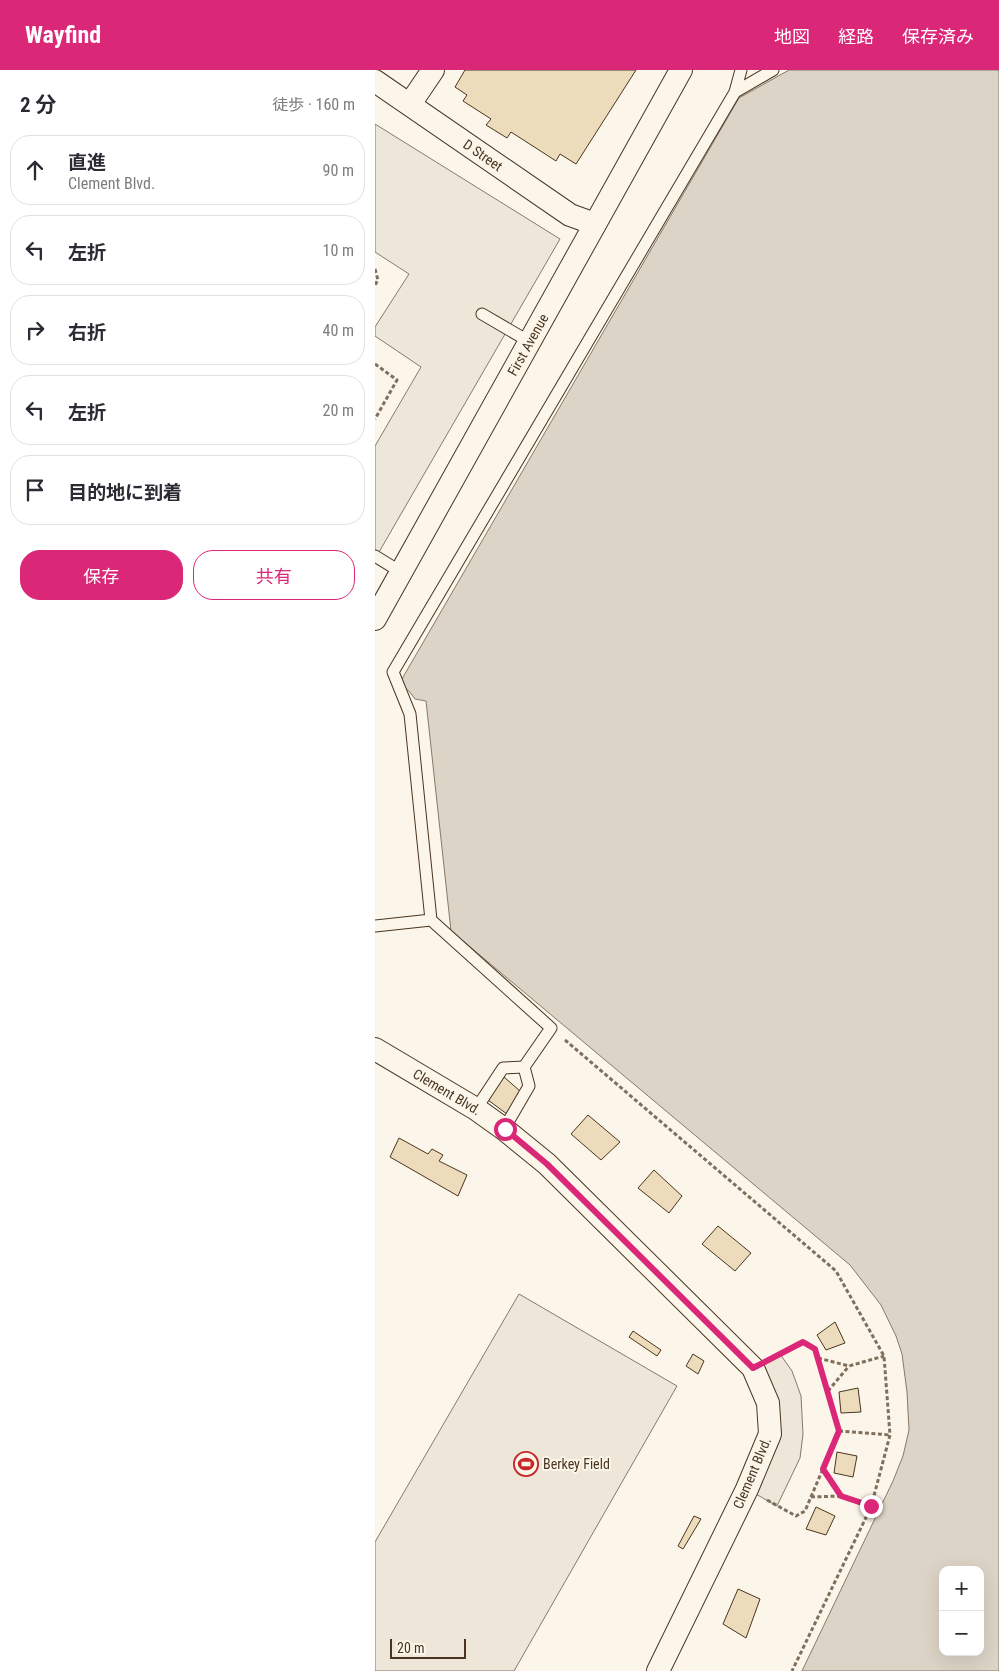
<!DOCTYPE html>
<html lang="ja">
<meta charset="utf-8">
<style>
body{margin:0;font-family:"Roboto Condensed","Noto Sans JP",sans-serif;background:#f7f7f7;color:#2b2b33}
.controls{position:absolute;right:15px;bottom:15px;display:grid;overflow:hidden;border-radius:10px;box-shadow:0 5px 20px #0002}
.controls button{width:45px;height:45px;display:grid;place-items:center;padding:0;border:0;border-bottom:1px solid #e1e1e2;background:#fff;color:#2b2b33;font:25px sans-serif}
.scale{position:absolute;left:15px;bottom:12px;width:76px;box-sizing:border-box;padding-left:5px;border:2px solid #4a3520;border-top:0;font-size:14px;line-height:18px;white-space:nowrap;color:#4a3520;-webkit-text-stroke:4px #fbf6e9;paint-order:stroke}
.stop{position:absolute;width:15px;height:15px;margin:-11px;border:4px solid #db2777;border-radius:50%;background:#fff}
.stop.end{background:#db2777;border-color:#fff;box-shadow:0 1px 5px #0008}
.list{margin:0;padding:0;list-style:none}
h2{display:flex;justify-content:space-between;align-items:center;height:65px;margin:0;padding:0 20px;font-size:21px}
h2 small{font-size:16px;font-weight:400;color:#7c7c81}
.list li{display:grid;grid-template-columns:32px 1fr auto;gap:15px;align-items:center;box-sizing:border-box;height:70px;margin:0 10px 10px;padding:0 10px;border:1px solid #e1e1e2;border-radius:20px}
.list b{display:block;font-size:19px;white-space:nowrap}
.list p{margin:0;font-size:16px;white-space:nowrap;color:#7c7c81}
.list em{font-size:16px;font-style:normal;color:#7c7c81}
.actions{display:flex;gap:10px;padding:15px 20px}
.actions a{flex:1;padding:11px 0;border:1px solid #db2777;border-radius:20px;text-align:center;font-size:18px;color:#db2777}
.actions .main{background:#db2777;color:#fff}
.icon{flex:none;width:28px;height:28px;fill:none;stroke:currentColor;stroke-width:2;stroke-linecap:round;stroke-linejoin:round}
.map{position:relative;flex:none;width:624px;height:1601px;overflow:hidden}
header{display:flex;align-items:center;gap:30px;box-sizing:border-box;height:70px;padding:0 25px;background:#db2777;color:#fff}
header strong{font-size:24px}
nav{display:flex;gap:28px;margin-inline-start:auto;font-size:18px}
main{display:flex}
aside{flex:1;background:#fff}
.map>svg:first-child{display:block}
</style>
<header>
<strong>Wayfind</strong>
<nav><a>地図</a><a>経路</a><a>保存済み</a></nav>
</header>
<main>
<aside>
<h2>2 分<small>徒歩 · 160 m</small></h2>
<ul class="list">
<li><svg class="icon" aria-label="ahead" viewBox="0 0 24 24"><path d="M12 20V5M6 11l6-6 6 6"/></svg><div><b>直進</b><p>Clement Blvd.</p></div><em>90 m</em></li>
<li><svg class="icon" aria-label="left" viewBox="0 0 24 24"><path d="M17 20v-9H6M10 6l-5 5 5 5"/></svg><div><b>左折</b></div><em>10 m</em></li>
<li><svg class="icon" aria-label="right" viewBox="0 0 24 24"><path d="M7 20v-9h11M14 6l5 5-5 5"/></svg><div><b>右折</b></div><em>40 m</em></li>
<li><svg class="icon" aria-label="left" viewBox="0 0 24 24"><path d="M17 20v-9H6M10 6l-5 5 5 5"/></svg><div><b>左折</b></div><em>20 m</em></li>
<li><svg class="icon" aria-label="arrive" viewBox="0 0 24 24"><path d="M6 21V4h12l-3 4 3 4H6"/></svg><div><b>目的地に到着</b></div></li>
</ul>
<div class="actions"><a class="main">保存</a><a>共有</a></div>
</aside>
<div class="map">
<svg width="624" height="1601" viewBox="0 0 624 1601">
<rect width="100%" height="100%" fill="#fbf6e9"/>
<path fill="#ede6d9" stroke="#887966" d="M144 1224 302 1316 139 1601H0V1472Z"/>
<path fill="#ede7d9" stroke="#887966" d="M0 54 185 169 0 489V376L46 297 0 266V257L34 204 0 182Z
M405 1284 417 1301 426 1326 428 1364 425 1388 402 1436 379 1423 388 1405 381 1296Z"/>
<path fill="#dcd4c6" stroke="#887966" fill-rule="evenodd" d="M414 0H624V1601H427L518 1411 528 1386 534 1360 532 1322 527 1284 521 1266 506 1235 475 1195 76 861 51 631 40 629 34 621 24 614 364 28ZM568 1500H605V1582H568Z"/>
<path fill="#ecdcbc" stroke="#4a3520" d="M90 0H261L201 94 185 84 181 91 136 62 132 68 111 55 116 49 88 31 92 25 80 17Z
M129 1007 145 1021 132 1044 113 1030Z
M213 1045 245 1072 226 1090 196 1064Z
M24 1068 53 1084 57 1079 68 1085 64 1091 92 1105 83 1126 15 1087Z
M279 1100 307 1126 294 1143 263 1118Z
M343 1156 376 1183 360 1201 327 1174Z
M460 1252 470 1273 451 1280 442 1265Z
M258 1261 286 1280 282 1286 254 1267Z
M318 1284 329 1291 323 1304 311 1296Z
M483 1318 486 1342 466 1343 464 1322Z
M462 1382 482 1386 478 1407 459 1403Z
M441 1437 460 1446 451 1465 431 1459Z
M319 1446 326 1449 308 1479 303 1476Z
M363 1519 385 1529 371 1568 348 1554Z"/>
<g fill="none" stroke-linecap="round" stroke-linejoin="round">
<defs>
<path id="service" d="M360 22 366 0
M107 244 155 272
M0 486 26 502
M0 856 56 850
M101 1039 128 998 149 997 176 958 56 850 35 644 18 602 360 22 398 0
M129 1059 154 1016 149 997"/>
<g id="minor">
<path id="s1" d="M0 11 195 145 220 154"/>
<path d="M35 34 58 0"/>
<path id="s2" d="M0 549 306 0"/>
<path id="s3" d="M0 979 101 1039 129 1059 172 1094 378 1298 393 1333 395 1364 372 1419 283 1601"/>
</g>
</defs>
<use href="#service" stroke="#4a3520" stroke-width="13"/>
<use href="#minor" stroke="#4a3520" stroke-width="24"/>
<path stroke="#7f6f5c" stroke-width="3" stroke-dasharray="4 2.5" stroke-linecap="butt" d="M0 199 3 210 0 215
M0 294 22 310 0 349
M190 970 461 1201 509 1286 515 1365 496 1437 417 1601
M443 1288 474 1296 509 1286
M453 1321 474 1296
M464 1361 515 1365
M448 1399 466 1426 496 1437
M436 1427 466 1426
M392 1430 421 1446 430 1441 464 1361 440 1279 427 1272 398 1287"/>
<use href="#service" stroke="#fbf6e9" stroke-width="11"/>
<use href="#minor" stroke="#fbf6e9" stroke-width="22"/>
</g>
<g fill="none" stroke-linecap="round" stroke-linejoin="round">
<path stroke="#db2777" stroke-width="6" d="M130 1059 172 1094 378 1298 428 1272 440 1279 464 1361 448 1399 466 1426 496 1436"/>
</g>
<defs>
<symbol id="stadium-ring" viewBox="-11 -11 22 22"><circle r="9.5" fill="#fbf6e9" stroke="#c62828" stroke-width="1.5"/><path d="M0-5a6.5 5 0 1 0 0 10a6.5 5 0 1 0 0-10ZM-3.5-1.8h7v3.6h-7Z" fill="#c62828"/></symbol>
</defs>
<g fill-rule="evenodd">
<use href="#stadium-ring" x="137" y="1380" width="28" height="28"/>
</g>
<g text-anchor="middle" dominant-baseline="central" stroke-width="4" stroke-linejoin="round" paint-order="stroke">
<g font-size="14" fill="#4a3520" stroke="#fbf6e9">
<text stroke="none"><textPath href="#s1" startOffset="131">D Street</textPath></text>
<text stroke="none"><textPath href="#s2" startOffset="314">First Avenue</textPath></text>
<text stroke="none"><textPath href="#s3" startOffset="84">Clement Blvd.</textPath></text>
<text transform="translate(377 1403) rotate(-67)">Clement Blvd.</text>
</g>
<g font-size="14" fill="#4a3520" stroke="#fbf6e9" text-anchor="start">
<text x="168" y="1394">Berkey Field</text>
</g>
</g>
</svg>
<div class="controls">
<button>+</button>
<button>−</button>
</div>
<div class="scale">20 m</div>
<div class="stop" style="left:130px;top:1059px"></div>
<div class="stop end" style="left:496px;top:1436px"></div>
</div>
</main>
